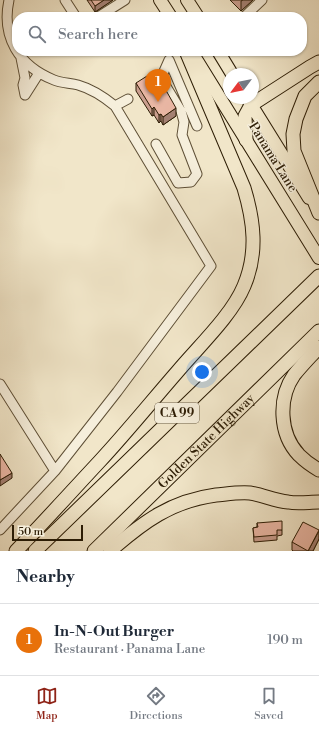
<!DOCTYPE html>
<meta charset="utf-8">
<style>
body{margin:0;font-family:"Libre Bodoni",serif;background:#f2f2f3;color:#1f2937}
.compass{position:absolute;left:223px;top:68px;width:36px;height:36px;border-radius:50%;background:#fff;box-shadow:0 1px 3px #0004;rotate:238deg}
.scale{position:absolute;left:12px;bottom:10px;width:71px;box-sizing:border-box;padding-left:4px;border:2px solid #2d1d05;border-top:0;font-size:11px;line-height:14px;white-space:nowrap;color:#2d1d05;-webkit-text-stroke:3px #f6efdc;paint-order:stroke}
.you{position:absolute;left:202px;top:372px;width:14px;height:14px;margin:-10px;border:3px solid #fff;border-radius:50%;background:#1a73e8;box-shadow:0 0 0 6px #1a73e833}
.badge{display:grid;place-items:center;width:26px;height:26px;border-radius:50%;background:#8f2418;color:#fff;font-size:13px;font-weight:700}
.pin{position:absolute;translate:-50% -33px;filter:drop-shadow(0 1px 2px #0008)}
.pin::after{content:'';position:absolute;top:21px;width:14px;height:12px;background:inherit;clip-path:polygon(0 0,100% 0,50% 100%)}
.list{margin:0;padding:0;list-style:none}
h2{display:flex;justify-content:space-between;align-items:center;height:52px;margin:0;padding:0 16px;font-size:17px}
h2 small{font-size:13px;font-weight:400;color:#747a83}
.list li{display:grid;grid-template-columns:26px 1fr auto;gap:12px;align-items:center;box-sizing:border-box;height:72px;padding:0 16px;border-top:1px solid #e0e1e3}
.list b{display:block;font-size:15px;white-space:nowrap}
.list p{margin:0;font-size:13px;white-space:nowrap;color:#747a83}
.list em{font-size:13px;font-style:normal;color:#747a83}
.icon{flex:none;width:22px;height:22px;fill:none;stroke:currentColor;stroke-width:2;stroke-linecap:round;stroke-linejoin:round}
.map{position:relative;flex:none;width:319px;height:551px;overflow:hidden}
.search{position:absolute;background:#fff;box-shadow:0 1px 3px #0004;left:12px;right:12px;top:12px;height:44px;display:flex;align-items:center;gap:10px;box-sizing:border-box;padding:0 14px;border-radius:16px;color:#747a83;font-size:15px}
.sheet{height:124px;background:#fff}
nav{display:flex;justify-content:space-around;align-items:center;box-sizing:border-box;height:56px;border-top:1px solid #e0e1e3;background:#fff;font-size:11px;color:#747a83}
nav a{display:grid;justify-items:center;gap:2px}
nav .on{color:#8f2418}
.map>svg:first-child{display:block}
</style>
<div class="map">
<svg width="319" height="551" viewBox="0 0 319 551">
<rect width="100%" height="100%" fill="#f1e6c9"/>
<filter id="stains"><feTurbulence type="fractalNoise" baseFrequency=".005" numOctaves="4"/><feColorMatrix values="0 0 0 0 .2 0 0 0 0 .09 0 0 0 0 .02 0 0 0 .5 -.17"/></filter>
<radialGradient id="worn" r=".72"><stop offset=".6" stop-color="#630" stop-opacity="0"/><stop offset="1" stop-color="#630" stop-opacity=".3"/></radialGradient>
<g fill="none" stroke-linecap="round" stroke-linejoin="round">
<defs>
<path id="minor" d="M65 0 76 17
M98 17 125 0
M244 17 262 0
M21 58 25 78 23 85 25 95
M169 60 197 126
M25 95 39 73
M115 106 128 99
M156 144 178 183 191 182 197 174 182 135 184 122 181 111 161 78 169 60
M0 384 55 471
M0 530 55 471 117 392 211 266 115 106C104 97 92 89 78 85 70 83 61 83 54 80 19 66 1 37 9 0"/>
<path id="major" d="M160 0 171 17
M187 0 198 17
M191 51 319 258
M218 51 232 74
M247 98 309 198"/>
<g id="highway">
<path d="M319 82 305 96 296 119 293 134 294 151 319 213"/>
<path d="M246 140 245 116 251 105 310 67 319 62"/>
<path d="M319 347C311 356 302 365 294 375 278 398 279 434 299 455 305 461 312 466 319 470"/>
<path d="M16 551C44 522 71 492 99 462 126 433 151 402 178 371 199 346 232 315 244 286 258 253 254 221 244 188L186 51"/>
<path d="M35 551 319 276"/>
<path id="s1" d="M94 551 319 331"/>
<path d="M110 551C143 522 171 501 216 495 227 494 239 492 250 493 263 495 275 501 288 502 298 504 309 502 319 502"/>
</g>
</defs>
<use href="#minor" stroke="#5e4f36" stroke-width="11"/>
<use href="#major" stroke="#2d1d05" stroke-width="14"/>
<use href="#highway" stroke="#2d1d05" stroke-width="15"/>
<use href="#minor" stroke="#f6efdc" stroke-width="9"/>
<use href="#major" stroke="#f1e6c9" stroke-width="12"/>
<use href="#highway" stroke="#f1e6c9" stroke-width="13"/>
</g>
<path fill="#ca9e8f" stroke="#2d1d05" d="M87 0H113L95 12Z
M230 0H253L241 11Z
M136 83 176 116 163 125 161 121 159 123 154 115 152 116 136 91Z
M257 523 282 530V535L277 536V540L254 542 253 528 257 527Z
M319 539 313 551H293L292 550V542Z"/>
<path fill="#a48174" stroke="#2d1d05" d="M104 0H113L95 12V6Z
M243 0H253L241 11V1Z
M154 107V115L152 116V109Z
M176 108V116L163 125V117Z
M161 114V121L159 123V115Z
M12 473V478L0 486V480Z
M319 531V539L313 551H308Z"/>
<path fill="#ebb8a6" stroke="#2d1d05" d="M91 0H104L95 6Z
M155 71 176 108 163 117 161 114 159 115 154 107 152 109 136 83Z
M0 454 12 473 0 480Z
M282 521V530H277V535L254 537 253 528 258 527 257 523Z
M303 522 319 530 308 551 292 542Z"/>
<g text-anchor="middle" dominant-baseline="central" stroke-width="3" stroke-linejoin="round" paint-order="stroke">
<rect fill="#f6efdc" stroke="#695c46" stroke-width="1" x="155" y="403" width="44" height="20" rx="3"/>
<g font-size="12" font-weight="bold" fill="#2d1d05">
<text x="177" y="413">CA 99</text>
</g>
<g font-size="13" fill="#2d1d05" stroke="#f6efdc">
<text transform="translate(273 157) rotate(58)">Panama Lane</text>
<text stroke="none"><textPath href="#s1" startOffset="157">Golden State Highway</textPath></text>
</g>
</g>
<rect width="100%" height="100%" filter="url(#stains)"/>
<rect width="100%" height="100%" fill="url(#worn)"/>
</svg>
<svg class="compass" viewBox="-18 -18 36 36"><path d="M0-13l5 13h-10z" fill="#e53935"/><path d="M0 13l5-13h-10z" fill="#747a83"/></svg>
<div class="scale">50 m</div>
<div class="you"></div>
<div class="pin badge" style="left:158px;top:102px;background:#e8710a">1</div>
<div class="search"><svg class="icon" aria-label="search" viewBox="0 0 24 24"><circle cx="10" cy="10" r="6"/><path d="M15 15l6 6"/></svg>Search here</div>
</div>
<section class="sheet">
<h2>Nearby<small></small></h2>
<ul class="list">
<li><span class="badge" style="background:#e8710a">1</span><div><b>In-N-Out Burger</b><p>Restaurant · Panama Lane</p></div><em>190 m</em></li>
</ul>
</section>
<nav>
<a class="on"><svg class="icon" aria-label="map" viewBox="0 0 24 24"><path d="M3 6l6-2 6 2 6-2v14l-6 2-6-2-6 2zM9 4v14M15 6v14"/></svg>Map</a>
<a><svg class="icon" aria-label="directions" viewBox="0 0 24 24"><path d="M12 3l9 9-9 9-9-9zM9 14v-3h6M13 9l2 2-2 2"/></svg>Directions</a>
<a><svg class="icon" aria-label="saved" viewBox="0 0 24 24"><path d="M7 4h10v16l-5-4-5 4z"/></svg>Saved</a>
</nav>
